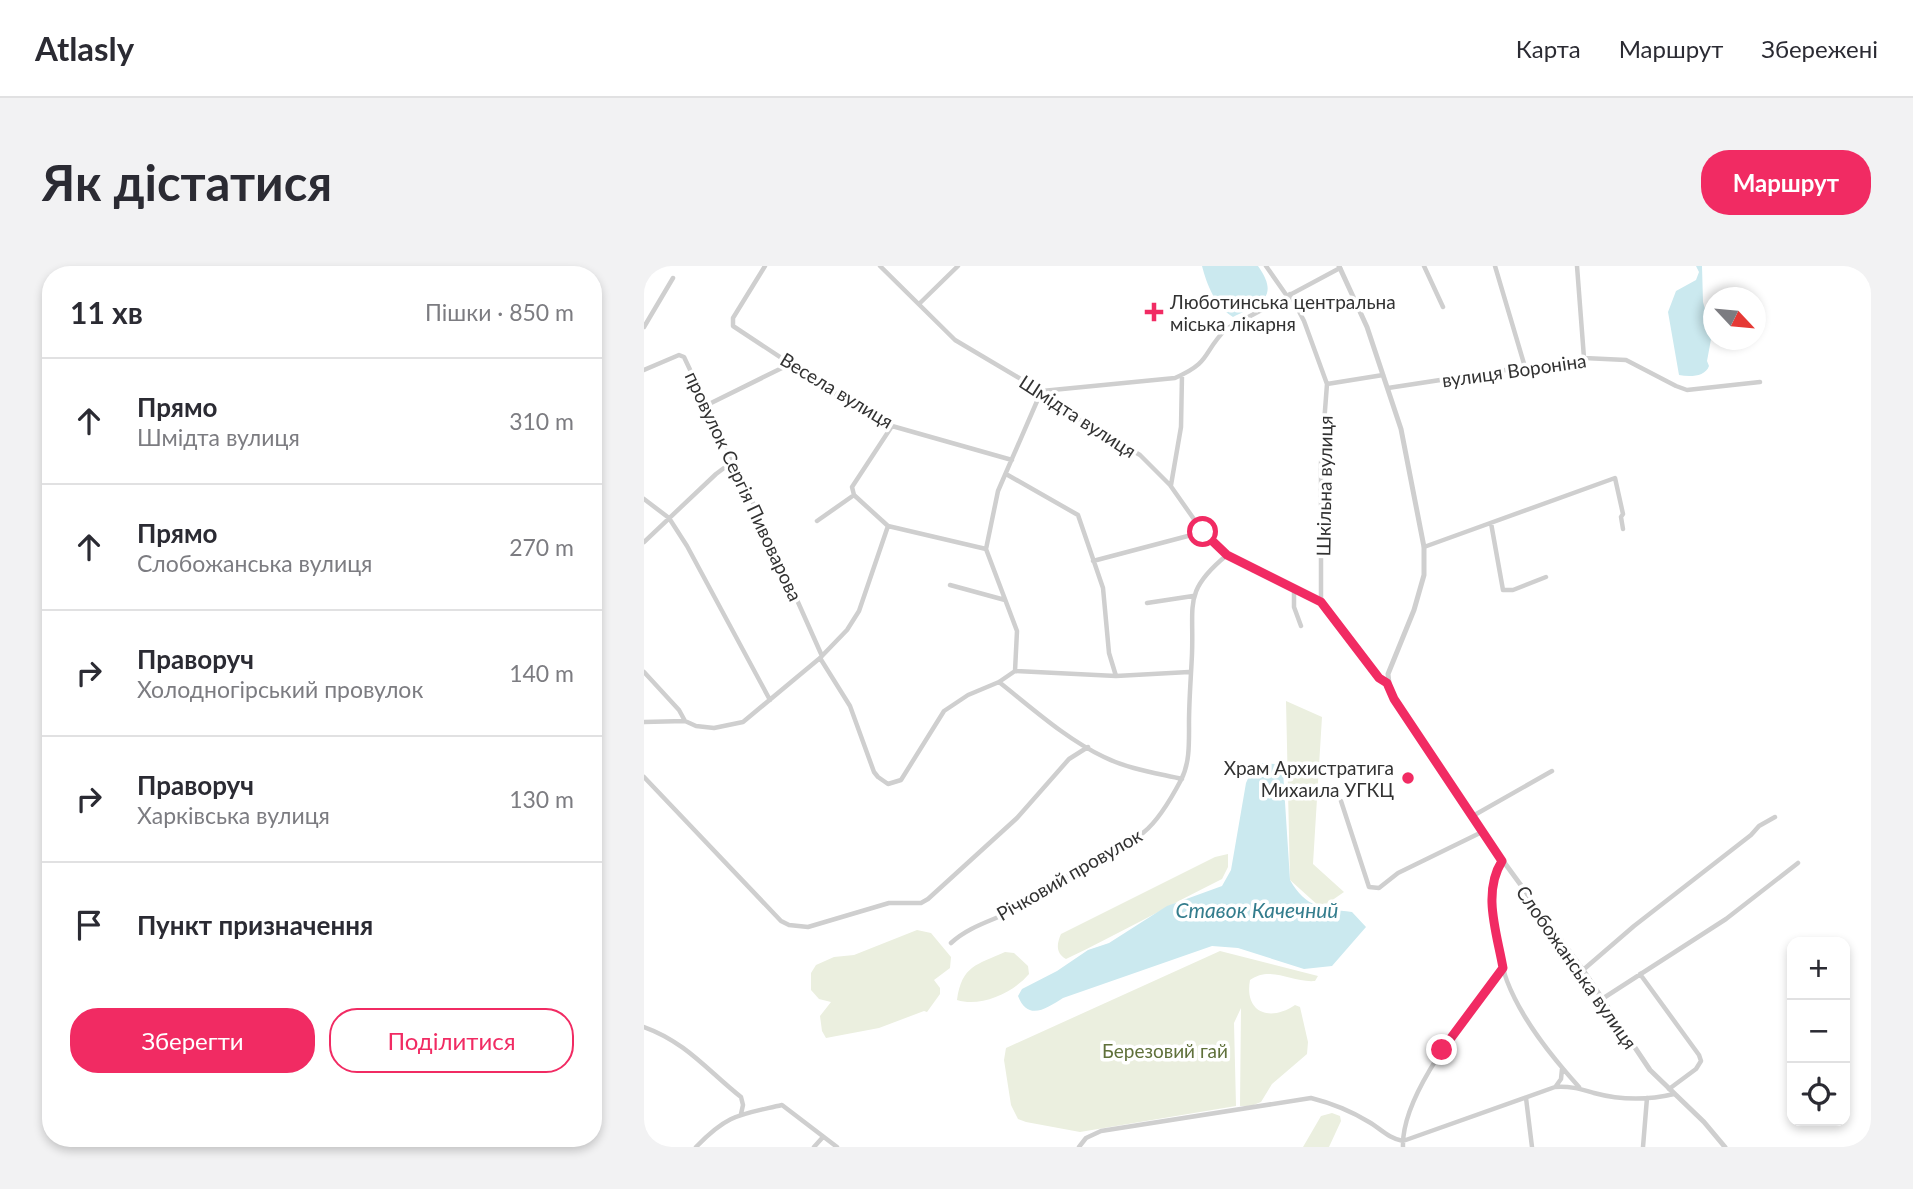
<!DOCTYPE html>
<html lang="uk">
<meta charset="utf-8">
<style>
body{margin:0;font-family:Lato,sans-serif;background:#f2f2f3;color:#2b2b33}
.controls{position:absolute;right:21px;bottom:21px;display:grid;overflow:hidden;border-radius:14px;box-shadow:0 4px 10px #0003}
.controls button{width:63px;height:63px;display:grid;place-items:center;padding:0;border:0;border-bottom:2px solid #e1e1e2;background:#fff;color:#2b2b33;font:35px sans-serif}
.compass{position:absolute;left:1059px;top:21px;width:63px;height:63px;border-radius:50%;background:#fff;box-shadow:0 4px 10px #0003;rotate:116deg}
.stop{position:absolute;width:21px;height:21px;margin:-16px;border:5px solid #f12b63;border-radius:50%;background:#fff}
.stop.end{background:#f12b63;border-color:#fff;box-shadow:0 2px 7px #0008}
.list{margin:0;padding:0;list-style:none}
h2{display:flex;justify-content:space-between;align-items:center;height:91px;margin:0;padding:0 28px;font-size:30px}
h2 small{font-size:23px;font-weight:400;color:#7c7c81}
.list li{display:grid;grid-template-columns:46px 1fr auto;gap:21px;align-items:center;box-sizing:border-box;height:126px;padding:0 28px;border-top:2px solid #e1e1e2}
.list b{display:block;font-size:26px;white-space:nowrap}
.list p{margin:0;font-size:23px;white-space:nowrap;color:#7c7c81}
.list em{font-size:23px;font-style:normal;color:#7c7c81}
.actions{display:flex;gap:14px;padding:21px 28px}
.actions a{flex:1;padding:16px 0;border:2px solid #f12b63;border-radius:28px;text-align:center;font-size:24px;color:#f12b63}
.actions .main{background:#f12b63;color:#fff}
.icon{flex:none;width:38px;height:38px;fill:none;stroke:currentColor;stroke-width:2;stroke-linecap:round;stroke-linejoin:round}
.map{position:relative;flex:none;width:1227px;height:881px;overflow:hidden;border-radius:28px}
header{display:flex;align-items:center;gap:42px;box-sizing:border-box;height:98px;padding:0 35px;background:#fff;border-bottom:2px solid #e1e1e2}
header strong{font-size:33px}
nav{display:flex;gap:38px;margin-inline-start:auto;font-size:24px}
.intro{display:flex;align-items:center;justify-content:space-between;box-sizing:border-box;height:168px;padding:0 42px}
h1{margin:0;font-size:49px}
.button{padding:18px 32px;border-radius:28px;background:#f12b63;color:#fff;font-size:24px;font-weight:700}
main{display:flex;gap:42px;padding:0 42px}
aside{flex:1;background:#fff;border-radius:28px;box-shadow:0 4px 10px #0003}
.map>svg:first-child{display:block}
</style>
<header>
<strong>Atlasly</strong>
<nav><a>Карта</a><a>Маршрут</a><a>Збережені</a></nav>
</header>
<div class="intro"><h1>Як дістатися</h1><a class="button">Маршрут</a></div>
<main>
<aside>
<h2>11 хв<small>Пішки · 850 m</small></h2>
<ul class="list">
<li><svg class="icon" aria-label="ahead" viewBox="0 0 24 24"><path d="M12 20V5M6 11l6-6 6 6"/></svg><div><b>Прямо</b><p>Шмідта вулиця</p></div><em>310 m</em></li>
<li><svg class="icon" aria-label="ahead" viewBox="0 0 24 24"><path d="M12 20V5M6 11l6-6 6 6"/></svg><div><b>Прямо</b><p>Слобожанська вулиця</p></div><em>270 m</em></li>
<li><svg class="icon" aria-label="right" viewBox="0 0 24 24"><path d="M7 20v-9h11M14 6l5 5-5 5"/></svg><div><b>Праворуч</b><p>Холодногірський провулок</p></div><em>140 m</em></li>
<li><svg class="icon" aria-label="right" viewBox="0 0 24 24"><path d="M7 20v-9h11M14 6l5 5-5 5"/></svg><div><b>Праворуч</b><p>Харківська вулиця</p></div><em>130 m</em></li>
<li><svg class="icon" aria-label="arrive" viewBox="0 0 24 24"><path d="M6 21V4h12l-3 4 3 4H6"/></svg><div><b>Пункт призначення</b></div></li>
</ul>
<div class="actions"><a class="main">Зберегти</a><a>Поділитися</a></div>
</aside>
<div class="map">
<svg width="1227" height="881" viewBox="0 0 1227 881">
<rect width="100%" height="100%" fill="#fff"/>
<path fill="#ebefdf" d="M642 435 678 451 669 598 700 626 677 642 646 614Z
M584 588V601L578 613C525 639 475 668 422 693 411 687 413 677 417 668L571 591Z
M273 664 287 667 307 691 306 702 290 714 296 722V728L283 746 280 745 235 762 182 772 178 765 176 750 187 736 175 733 167 724V707L172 699 190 691 210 689Z
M576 685 674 710 671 715C648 717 627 699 606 714 600 747 626 756 651 739L656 741 664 776 663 788 628 818 617 836 607 840H596L597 742 590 757 592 840 436 866 382 856 374 853 367 839 360 794 362 782Z
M361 686 370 687 384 700 385 708C370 726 337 742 313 734 318 699 333 699 361 686Z
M688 847 696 850 697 855 685 881H659L677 850Z"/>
<path fill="#cbe9ef" d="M558 0H614C637 32 615 39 589 51 571 40 563 19 558 0Z
M1052 0H1058L1059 36 1068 68 1063 95 1065 100C1061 111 1046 111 1035 109L1024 46 1032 25 1052 14 1055 6Z
M611 497 632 498 639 505 646 614C662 642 678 642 708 646L722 661 688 700 660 703 594 682 568 680 419 732C403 742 384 756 374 730L378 723 413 705 444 684 465 677 523 640 578 620 587 604 602 517Z"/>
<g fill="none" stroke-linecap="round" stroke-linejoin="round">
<path stroke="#cfcfcf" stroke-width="4.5" d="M121 0 89 52V60L195 130 248 160 368 194
M236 0 311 74 397 125 409 138 496 189 526 219 559 266 583 289 677 336 735 412 743 417
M622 0 643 30
M780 0 799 41
M851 0 881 101
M933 0 940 92
M646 28 660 55 683 118 677 197V336
M275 38 314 0
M0 61 29 12
M0 104 35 89 40 91 120 260 178 390
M683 118 739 109
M744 122 940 92 982 94 1032 120 1043 124 1116 116
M398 125 531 112C568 96 558 87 582 63L696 2
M63 139 140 101 150 99
M248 160 208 221 210 229 244 260 342 283
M362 208 434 249 459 322 465 387 472 410
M527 219 537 161 538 109
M0 233 25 252 43 280 126 434
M173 255 210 229
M847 257 859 324H869L902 311
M0 276 72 208 88 196
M780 281 971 212 979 248 977 251 979 263
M449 295 559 266
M306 319 361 334
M650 322V341L657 360
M503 337 549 330
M176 392 206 440 230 506 234 511 244 518 257 514 300 445 324 429 355 416 371 405 373 365 342 283 354 225 397 126
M371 405 472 410 545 406
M0 406 35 444 41 455
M355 416C388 442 422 473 460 491 484 503 512 507 538 513
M0 456 41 455 52 460 70 462 99 456 176 392 203 364 215 345 244 260
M0 511 137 655 145 659 164 661 245 637H277L284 633 373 552 425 493 444 481
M697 535 725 621 735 622 754 607 838 566
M827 551 908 505
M858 595C844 618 848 642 853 667 856 683 857 700 863 715 878 754 907 790 935 821
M307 677C324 661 347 655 368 645 387 636 404 622 422 611 447 595 478 585 500 566 515 554 528 531 537 514 546 497 545 476 545 457 545 434 547 411 548 388 550 338 539 325 583 289
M939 704 990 660 1107 569 1115 560 1131 551
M996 708 1055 789 1057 795 1052 803 1025 823
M958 733 1082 653 1154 597
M0 761C42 776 64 805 97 831L99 839 97 848
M912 820 917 813 918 803
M882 832 888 881
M52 881C84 848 95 849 138 839L193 881
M170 881 179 871
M435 881 442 872 457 865 667 832C687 837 707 845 725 856 737 863 744 872 759 875L911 821C927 820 936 823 950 827 976 834 1005 834 1030 828
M759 881C757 826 827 746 858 703
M999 881 1003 832"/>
<path stroke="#cfcfcf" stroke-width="5" d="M695 0 723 61 757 163 780 281V309L770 344 744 408 746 426 827 551 939 704 1006 804 1060 856 1081 881"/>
</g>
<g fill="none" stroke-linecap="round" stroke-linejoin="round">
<path stroke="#f12b63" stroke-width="9" d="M559 266 583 289 677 336 735 412 743 417 750 433 858 595C838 627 853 667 859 702L798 784"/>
</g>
<g fill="#f12b63" stroke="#fff" stroke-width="2.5">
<path d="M506.5 35.5h7v7h7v7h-7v7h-7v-7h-7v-7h7z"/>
<circle cx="764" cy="512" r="7"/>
</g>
<g text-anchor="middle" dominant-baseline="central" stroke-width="7" stroke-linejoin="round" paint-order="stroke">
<g font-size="19" fill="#323232" stroke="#fff" text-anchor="start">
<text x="526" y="35">Люботинська центральна<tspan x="526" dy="22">міська лікарня</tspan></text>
<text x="750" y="501" text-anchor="end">Храм Архистратига<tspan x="750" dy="22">Михаила УГКЦ</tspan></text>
</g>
<g font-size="19" fill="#323232" stroke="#fff">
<text transform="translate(870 104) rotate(-8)">вулиця Вороніна</text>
<text transform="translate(193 124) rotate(31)">Весела вулиця</text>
<text transform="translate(434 150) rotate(33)">Шмідта вулиця</text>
<text transform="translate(100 220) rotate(65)">провулок Сергія Пивоварова</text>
<text transform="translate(680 220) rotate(-89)">Шкільна вулиця</text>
<text transform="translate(425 608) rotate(-30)">Річковий провулок</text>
<text transform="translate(933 701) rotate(55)">Слобожанська вулиця</text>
</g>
<g font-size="19" fill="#60713b" stroke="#fff">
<text x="521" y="784">Березовий гай</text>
</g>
<g font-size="21" font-style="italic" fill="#347d8d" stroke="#fff">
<text x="613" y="643">Ставок Качечний</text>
</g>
</g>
</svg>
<div class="controls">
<button>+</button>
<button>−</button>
<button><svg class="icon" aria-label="locate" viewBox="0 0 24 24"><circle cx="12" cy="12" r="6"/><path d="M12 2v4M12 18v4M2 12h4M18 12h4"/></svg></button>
</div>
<svg class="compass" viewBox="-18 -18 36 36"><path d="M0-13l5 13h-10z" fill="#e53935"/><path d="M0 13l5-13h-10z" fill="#7c7c81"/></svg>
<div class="stop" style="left:559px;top:266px"></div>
<div class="stop end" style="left:798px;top:784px"></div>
</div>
</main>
